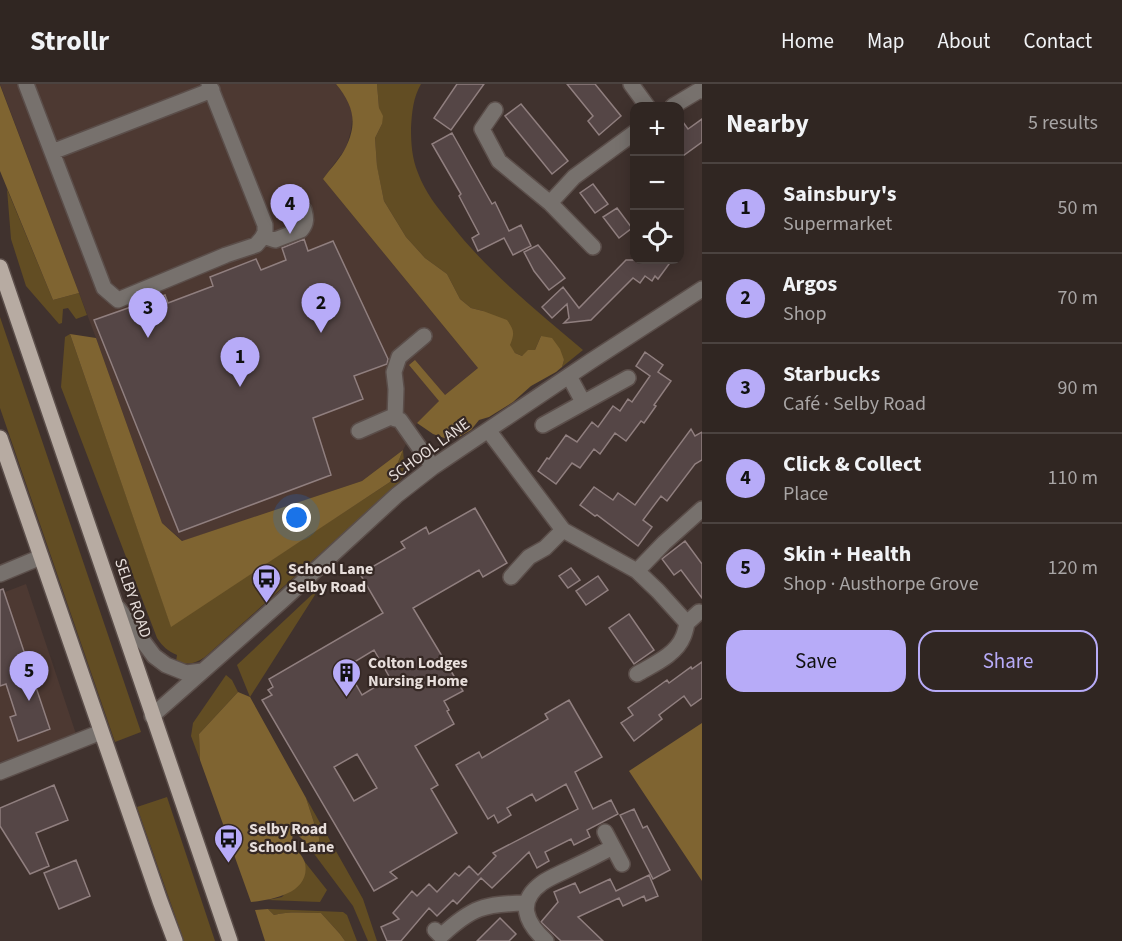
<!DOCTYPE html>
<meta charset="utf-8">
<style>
body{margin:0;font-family:"Source Sans 3",sans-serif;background:#3c322f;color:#f1f3f6}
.controls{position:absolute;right:18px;top:18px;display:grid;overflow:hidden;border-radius:12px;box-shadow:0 3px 15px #0003}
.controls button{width:54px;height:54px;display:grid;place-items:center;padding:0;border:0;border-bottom:2px solid #4b4340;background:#302622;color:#f1f3f6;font:30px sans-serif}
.you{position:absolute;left:297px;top:434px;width:21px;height:21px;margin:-15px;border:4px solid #fff;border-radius:50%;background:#1a73e8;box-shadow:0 0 0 9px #1a73e833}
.badge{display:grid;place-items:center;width:39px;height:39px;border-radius:50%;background:#b7abf8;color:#111;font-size:20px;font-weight:700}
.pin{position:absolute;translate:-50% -50px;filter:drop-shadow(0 2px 3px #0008)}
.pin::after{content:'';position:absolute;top:32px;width:21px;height:18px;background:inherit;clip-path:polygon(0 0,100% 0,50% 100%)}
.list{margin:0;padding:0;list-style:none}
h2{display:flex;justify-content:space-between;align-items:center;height:78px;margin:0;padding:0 24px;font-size:26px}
h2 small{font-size:20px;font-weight:400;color:#a8a5a5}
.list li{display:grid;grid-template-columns:39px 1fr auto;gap:18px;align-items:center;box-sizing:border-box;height:90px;padding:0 24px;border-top:2px solid #4b4340}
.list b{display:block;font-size:22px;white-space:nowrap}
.list p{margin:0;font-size:20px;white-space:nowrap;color:#a8a5a5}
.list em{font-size:20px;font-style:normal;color:#a8a5a5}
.actions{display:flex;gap:12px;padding:18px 24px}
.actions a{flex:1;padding:14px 0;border:2px solid #b7abf8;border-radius:18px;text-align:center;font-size:21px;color:#b7abf8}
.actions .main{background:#b7abf8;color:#111}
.icon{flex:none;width:33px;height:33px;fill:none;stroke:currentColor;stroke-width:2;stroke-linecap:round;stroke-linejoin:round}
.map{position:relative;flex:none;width:702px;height:857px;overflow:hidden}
header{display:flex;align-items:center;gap:36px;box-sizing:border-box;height:84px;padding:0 30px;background:#302622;border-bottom:2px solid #4b4340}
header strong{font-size:28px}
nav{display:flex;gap:33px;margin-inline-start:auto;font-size:21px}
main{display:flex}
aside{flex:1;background:#302622}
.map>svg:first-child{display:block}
</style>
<header>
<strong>Strollr</strong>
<nav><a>Home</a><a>Map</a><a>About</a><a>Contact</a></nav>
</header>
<main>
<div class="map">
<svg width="702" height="857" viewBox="0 0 702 857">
<rect width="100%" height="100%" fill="#40322e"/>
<path fill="#4d3932" d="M0 0H336L346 13 353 29 351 46 346 64 323 95 478 284 445 311 417 339 403 366 362 397 183 457 162 439 96 254Z
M26 500 76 650 0 678V510Z"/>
<path fill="#624d23" d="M377 0H421C413 14 412 28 411 44 411 60 412 74 418 89 425 108 437 123 450 139 488 188 536 226 583 266L562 283 564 276 541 252 535 266 522 272 515 269 483 227 471 224 460 215 447 190 425 174 406 153 384 117 377 83 375 54 382 40 379 24Z
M7 105 53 216 79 209 87 231 76 235 68 224 63 225 62 239 59 240 26 202 11 155Z
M0 233 141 648 115 658 0 324Z
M70 250 171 542 390 398 403 366C404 379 406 389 398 400L205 573C195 580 187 581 176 578L177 571C168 567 163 563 157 554L61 303 65 253Z
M320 503 250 613 237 581Z
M226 591 232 596 238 608 199 650 200 676 191 652 193 639Z
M167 713 215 857H184L137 723Z
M306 714 363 815 377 857H368L353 822 306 759 319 761V754Z
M304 777 327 806 320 818 268 816 282 813 305 786Z
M268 825 343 828 347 831 357 857H345L340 850 321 829C305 829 289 827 274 831Z"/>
<path fill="#7f6431" d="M336 0H377L379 24 383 32 382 40 375 54 377 82 384 117 406 153 425 174 447 190 460 215 471 224 483 227 507 236C514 246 515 249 510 261L515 269 522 272 528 266H535L541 252 552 254 560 265 564 276 562 283 556 288 531 302 513 318 489 333 479 336 471 346 459 353 447 355 433 350 417 339 439 317 409 281 415 276 445 311 478 284 323 95C330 85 341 74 346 63 358 38 353 21 336 0Z
M0 1 79 209 53 216 0 87Z
M70 250 96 254 162 439 182 457 362 397 403 366 390 398 171 543Z
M238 608 250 613 306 714 319 754V761L306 759 293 746 292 759C296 765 303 772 305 779 311 809 273 816 251 818L200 676 199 650Z
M702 639V797L629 687Z
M268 825 274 831C289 827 305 829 321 829L340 850 345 857H265L255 826Z"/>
<path fill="#554646" stroke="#907f7f" stroke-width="1.5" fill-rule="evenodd" d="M457 0H484L451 46 434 34Z
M567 0H595L621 32 599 51 588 37 593 32Z
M521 20 568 77 552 90 505 32Z
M680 34 688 45 702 35V58L680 74Z
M452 49 492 120 495 118 509 147 521 141 531 162 513 171 504 154 478 167 472 154 479 150 459 112 461 110 432 60Z
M593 100 608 120 595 129 580 109Z
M617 124 632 144 619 154 603 133Z
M304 155 308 167 333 157 388 275 387 280 354 292 363 315 313 334 331 391 179 448 94 236 165 211 168 219 213 202 210 193 256 175 261 186 286 176 282 164Z
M538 161 565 194 549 206 534 187 524 168Z
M626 176H672L658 195 655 192 652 197 645 192 640 199 633 194 591 236 564 239 569 234 567 220 552 234 542 223 563 203 579 224Z
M645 268 663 281 658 288 671 297 654 321 656 322 644 339 641 337 626 357 615 349 600 370 594 365 580 384 572 379 556 400 538 387 547 374 549 375 566 351 577 358 592 338 598 343 613 322 620 327 628 315 632 318 650 292 636 282Z
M691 345 695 352 702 348V376L695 380 667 417 661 412 643 436 652 443 638 462 597 431 595 432 580 421 594 403 613 416 618 409 635 421Z
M475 424 507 479 483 493 479 486 413 524 463 607 444 617 449 626 447 627 454 640 415 662 438 701 431 705 457 749 390 788 397 794 374 807 262 616 272 611 268 606 273 603 269 595 383 529 360 490 405 464 401 458 426 443 429 450ZM374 566 390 594 362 611 346 583ZM357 670 377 704 354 717 334 683Z
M685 457 702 480V514L681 486 674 491 662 475Z
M571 484 580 496 568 504 559 492Z
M598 492 608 506 586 521 576 507Z
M3 505 50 645 18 657 10 633 16 631 6 600 0 602V506Z
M629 530 654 566 634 580 609 544Z
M702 578V614L691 622 684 612 659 631 662 635 634 657 621 639 633 631 628 624 667 596 669 599 691 583 692 585Z
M569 616 602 673 575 688 593 725 611 716 618 730 587 746 590 753 574 761 571 755 545 768 549 777 537 784 529 768 492 804 481 794 457 820 453 816 437 832 429 824 401 857H387L381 843 399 835 393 829 412 807 417 812 429 800 437 808 455 789 459 792 469 782 478 791 496 772 493 769 578 725 566 700 536 717 532 710 507 724 511 731 498 739 494 731 488 735 456 681 479 668 482 674 548 635 545 630Z
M54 701 68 736 36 749 49 782 30 790 0 742V724Z
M634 725 643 744 647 742 670 786 653 795 620 731Z
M76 776 90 812 59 825 44 789Z
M649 791 658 812 646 817 644 812 623 822 619 814 578 833 603 857H561L541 838 558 818 554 808 575 799 580 809 610 795 616 807Z
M500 834 516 850 509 857H477Z"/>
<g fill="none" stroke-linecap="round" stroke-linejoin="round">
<defs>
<path id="minor" d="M26 0 104 204 118 216 226 171 256 161 262 154 265 148V141L209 0
M631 0 647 22
M673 22 698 7H702
M495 26 482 45 499 77 550 119 574 93 634 49
M52 68 212 6
M550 119 593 163
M263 152 275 156 301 146C307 139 306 134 304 126
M569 292 583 318
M395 335 396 305 394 288 399 273 424 252
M543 341 628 294
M488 346 563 446 637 487 658 507 687 539 699 528
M359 347 391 333 400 336 433 383
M637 487 664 459 702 425
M0 490 41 473
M511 493 529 473 545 464 563 446
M118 524 154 572 166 581 186 589 202 587
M637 590C652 581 676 571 683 553 685 549 686 544 687 539
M152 632 283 516 397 411 433 383 591 277 702 205
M0 688 101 648
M605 748 622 780
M435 846 441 852C472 823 484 820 526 819
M546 857C526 839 516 818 542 799 549 794 559 790 567 786 582 779 598 771 613 763"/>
<path id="major" d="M0 183 230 857
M0 354 160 817 175 857"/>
</defs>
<use href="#minor" stroke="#5b4e4a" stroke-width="18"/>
<use href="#major" stroke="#5b4e4a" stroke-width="18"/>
<use href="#minor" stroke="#77716d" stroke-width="15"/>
<use href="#major" stroke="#b7aba2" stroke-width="15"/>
</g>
<defs>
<symbol id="bus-pin" viewBox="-11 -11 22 30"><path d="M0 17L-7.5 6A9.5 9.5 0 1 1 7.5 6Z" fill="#b7abf8" stroke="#352824"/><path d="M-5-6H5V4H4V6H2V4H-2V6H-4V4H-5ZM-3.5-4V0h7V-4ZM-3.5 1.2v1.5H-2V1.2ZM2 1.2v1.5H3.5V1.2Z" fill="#111"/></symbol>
<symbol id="building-pin" viewBox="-11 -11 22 30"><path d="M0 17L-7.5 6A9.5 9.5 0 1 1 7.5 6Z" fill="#b7abf8" stroke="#352824"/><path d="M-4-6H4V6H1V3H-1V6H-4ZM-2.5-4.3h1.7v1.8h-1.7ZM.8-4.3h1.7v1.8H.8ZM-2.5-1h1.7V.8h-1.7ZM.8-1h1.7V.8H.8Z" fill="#111"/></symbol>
</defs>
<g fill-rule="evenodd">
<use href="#bus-pin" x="250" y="478" width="33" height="45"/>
<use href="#building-pin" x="330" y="572" width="33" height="45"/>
<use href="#bus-pin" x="212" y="738" width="33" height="45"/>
</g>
<g text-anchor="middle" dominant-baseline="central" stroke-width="4.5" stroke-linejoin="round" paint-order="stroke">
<g font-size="16" fill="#e8dfdc" stroke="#352824">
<text transform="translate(429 366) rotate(-36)">SCHOOL LANE</text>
<text transform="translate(133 514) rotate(71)">SELBY ROAD</text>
</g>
<g font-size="16" font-weight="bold" fill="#e8dfdc" stroke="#352824" text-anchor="start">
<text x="288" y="485">School Lane<tspan x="288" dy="18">Selby Road</tspan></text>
<text x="368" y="579">Colton Lodges<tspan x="368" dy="18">Nursing Home</tspan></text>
<text x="249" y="745">Selby Road<tspan x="249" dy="18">School Lane</tspan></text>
</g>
</g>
</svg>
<div class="controls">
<button>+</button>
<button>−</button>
<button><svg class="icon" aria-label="locate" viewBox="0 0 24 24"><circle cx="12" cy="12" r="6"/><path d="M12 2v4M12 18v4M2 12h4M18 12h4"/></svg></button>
</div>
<div class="you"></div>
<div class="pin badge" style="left:240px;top:303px">1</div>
<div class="pin badge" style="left:321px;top:249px">2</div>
<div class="pin badge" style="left:148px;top:254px">3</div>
<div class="pin badge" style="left:290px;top:150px">4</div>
<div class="pin badge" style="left:29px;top:617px">5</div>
</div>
<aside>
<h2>Nearby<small>5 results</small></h2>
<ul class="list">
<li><span class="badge">1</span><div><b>Sainsbury's</b><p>Supermarket</p></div><em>50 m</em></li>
<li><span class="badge">2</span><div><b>Argos</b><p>Shop</p></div><em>70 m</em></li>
<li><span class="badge">3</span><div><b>Starbucks</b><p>Café · Selby Road</p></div><em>90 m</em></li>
<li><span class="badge">4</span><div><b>Click &amp; Collect</b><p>Place</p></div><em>110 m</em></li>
<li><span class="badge">5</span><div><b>Skin + Health</b><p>Shop · Austhorpe Grove</p></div><em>120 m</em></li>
</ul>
<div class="actions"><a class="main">Save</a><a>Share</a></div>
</aside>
</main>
